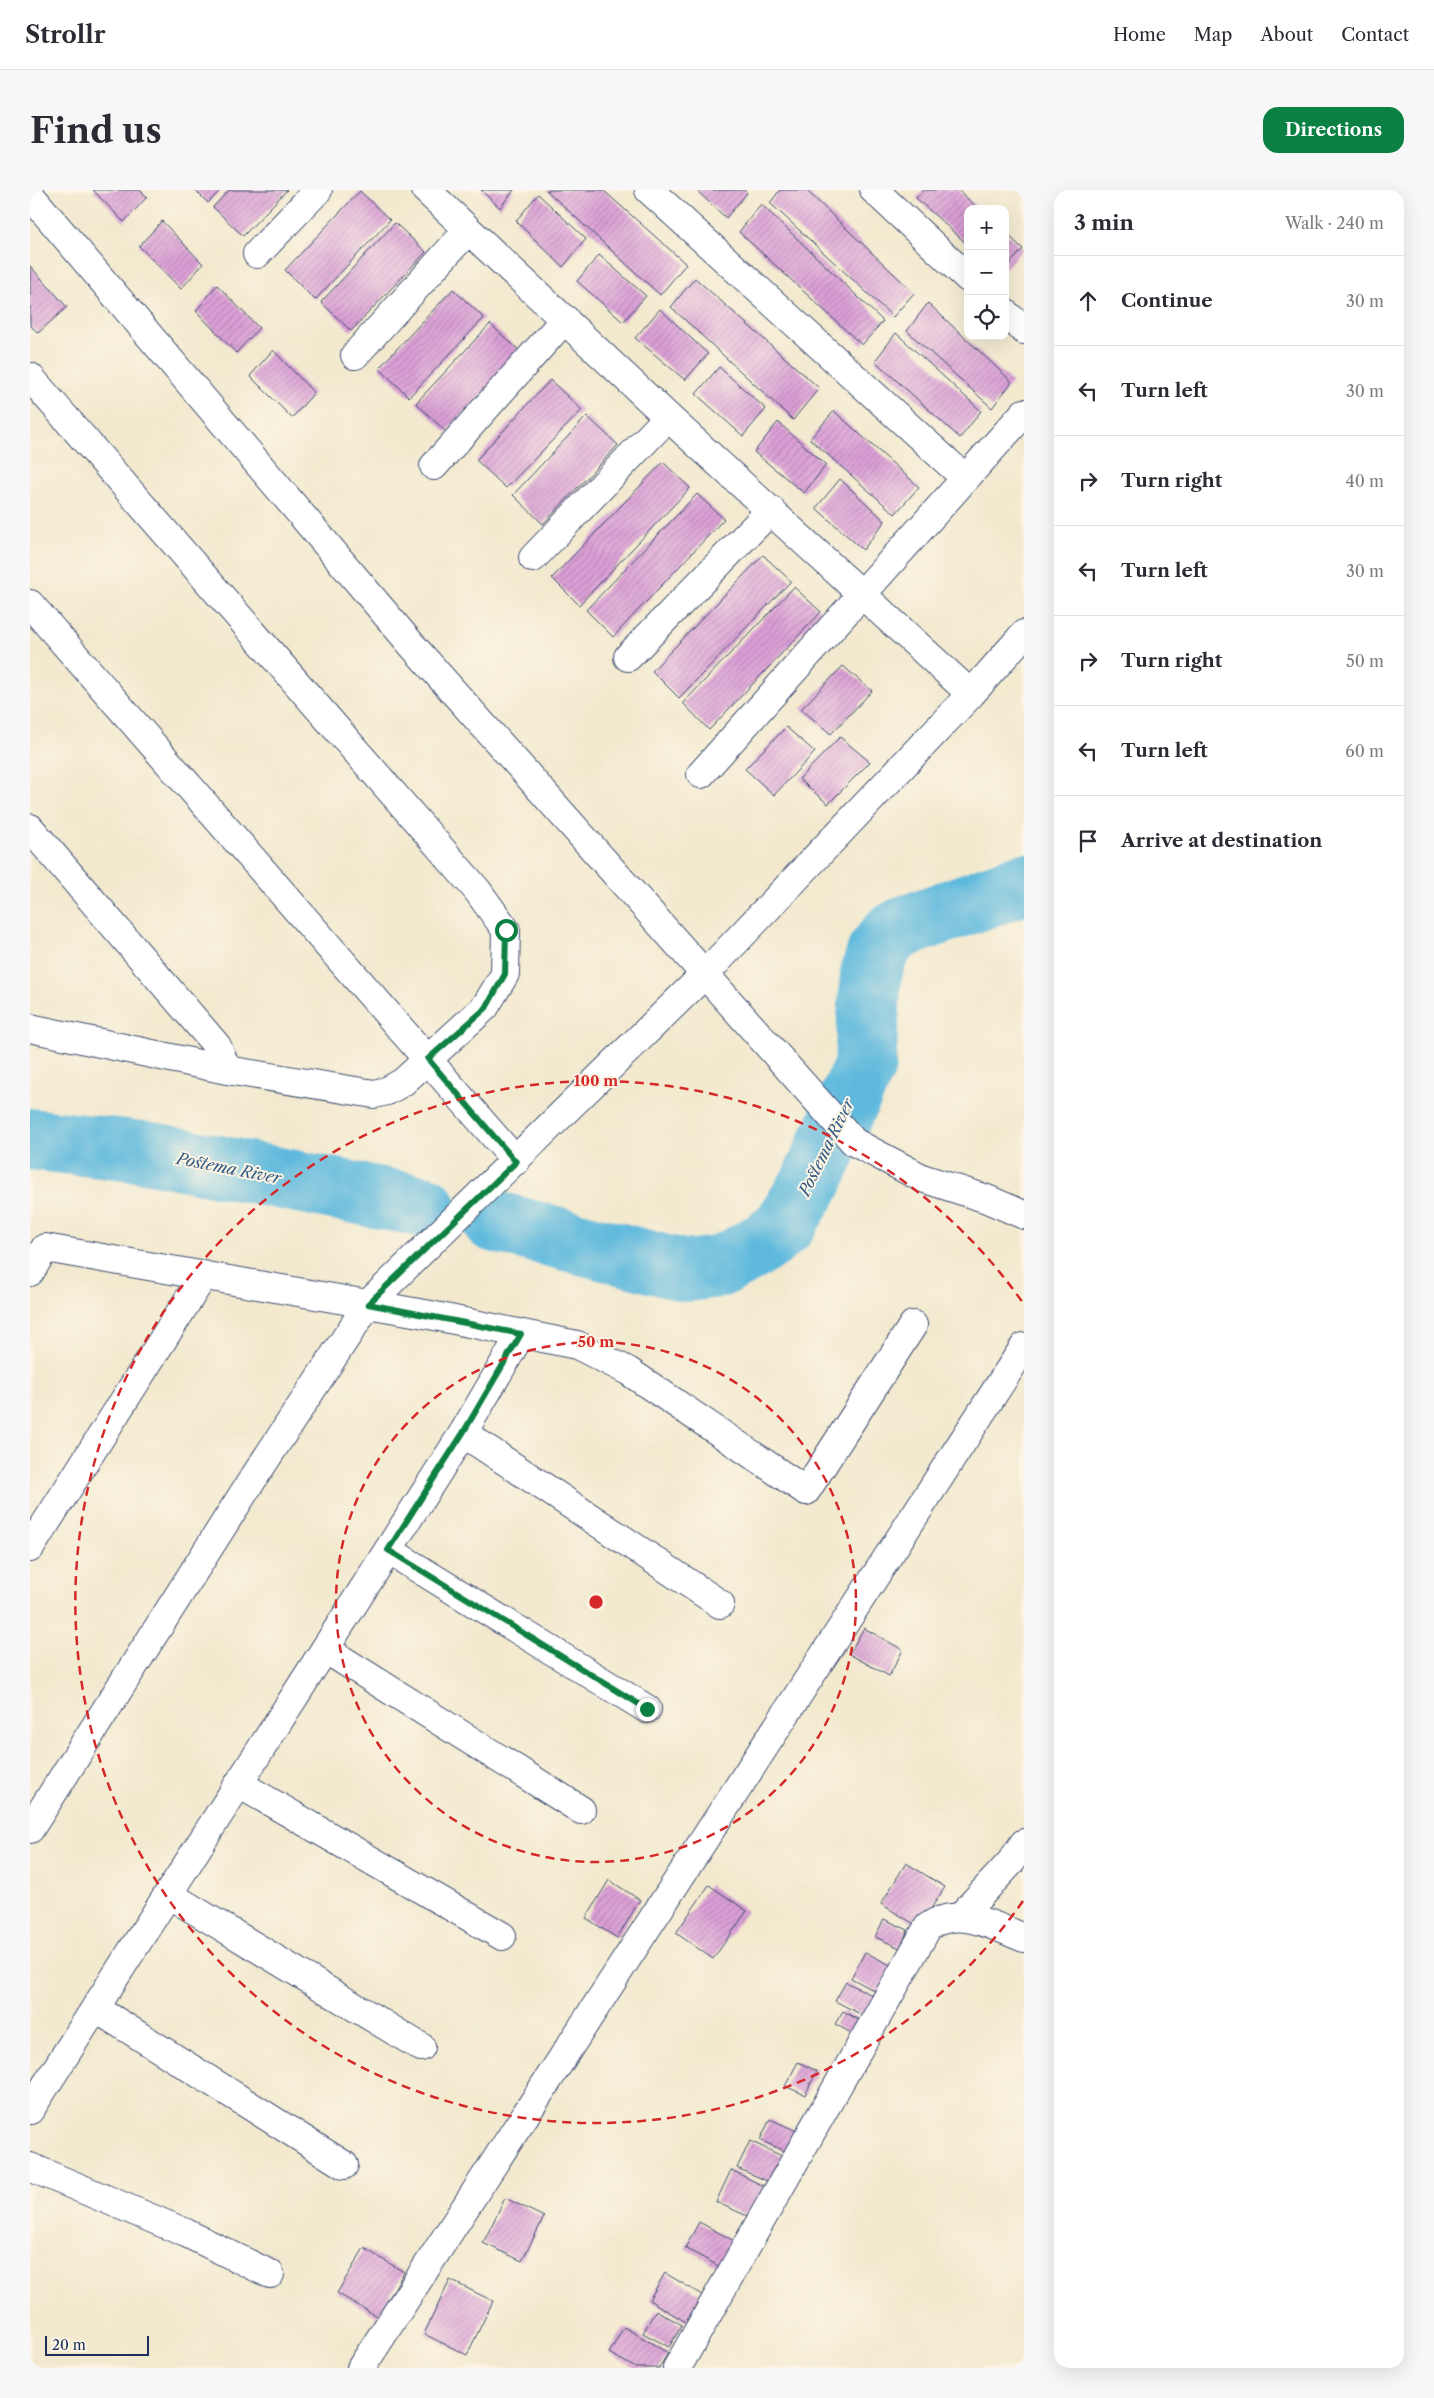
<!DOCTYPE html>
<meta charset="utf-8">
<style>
body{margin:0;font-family:"Libre Caslon Text",serif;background:#f7f7f7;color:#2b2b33}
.controls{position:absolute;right:15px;top:15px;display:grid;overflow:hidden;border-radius:10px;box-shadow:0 5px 20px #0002}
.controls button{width:45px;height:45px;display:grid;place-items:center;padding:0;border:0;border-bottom:1px solid #e1e1e2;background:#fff;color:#2b2b33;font:25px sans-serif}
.scale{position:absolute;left:15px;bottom:12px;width:104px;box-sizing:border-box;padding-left:5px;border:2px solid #1b2f5e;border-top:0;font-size:14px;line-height:18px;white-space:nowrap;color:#1b2f5e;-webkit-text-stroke:4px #fcf5e5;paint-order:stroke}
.stop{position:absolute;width:15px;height:15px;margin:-11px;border:4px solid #0b8043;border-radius:50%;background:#fff}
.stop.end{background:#0b8043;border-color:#fff;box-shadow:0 1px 5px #0008}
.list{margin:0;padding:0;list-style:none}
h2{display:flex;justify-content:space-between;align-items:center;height:65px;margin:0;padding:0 20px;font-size:21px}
h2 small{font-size:16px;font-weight:400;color:#7c7c81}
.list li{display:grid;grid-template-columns:32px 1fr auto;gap:15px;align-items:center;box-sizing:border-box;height:90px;padding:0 20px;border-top:1px solid #e1e1e2}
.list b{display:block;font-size:19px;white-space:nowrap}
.list em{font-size:16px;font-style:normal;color:#7c7c81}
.icon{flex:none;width:28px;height:28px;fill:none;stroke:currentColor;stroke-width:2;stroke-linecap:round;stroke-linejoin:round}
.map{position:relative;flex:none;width:994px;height:2178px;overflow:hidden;border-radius:15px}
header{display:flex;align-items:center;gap:30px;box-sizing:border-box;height:70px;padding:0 25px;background:#fff;border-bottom:1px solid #e1e1e2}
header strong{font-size:24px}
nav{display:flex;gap:28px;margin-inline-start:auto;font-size:18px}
.intro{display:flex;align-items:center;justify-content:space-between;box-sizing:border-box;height:120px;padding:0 30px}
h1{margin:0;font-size:35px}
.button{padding:12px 22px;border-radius:15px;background:#0b8043;color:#fff;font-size:18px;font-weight:700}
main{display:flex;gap:30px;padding:0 30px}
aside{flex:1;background:#fff;border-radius:15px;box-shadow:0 5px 20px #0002}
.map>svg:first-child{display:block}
</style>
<header>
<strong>Strollr</strong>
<nav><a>Home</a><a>Map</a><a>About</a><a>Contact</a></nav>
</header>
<div class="intro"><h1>Find us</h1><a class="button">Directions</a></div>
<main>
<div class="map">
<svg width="994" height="2178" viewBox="0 0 994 2178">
<defs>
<pattern id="building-hatch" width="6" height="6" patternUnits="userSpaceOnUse" patternTransform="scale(1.25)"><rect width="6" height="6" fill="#dca0d7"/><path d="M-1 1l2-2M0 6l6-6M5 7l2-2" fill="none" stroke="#b283b2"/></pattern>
</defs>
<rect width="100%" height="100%" fill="#fcf5e5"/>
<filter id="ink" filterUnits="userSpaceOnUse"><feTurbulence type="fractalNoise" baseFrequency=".02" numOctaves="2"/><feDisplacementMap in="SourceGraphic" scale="10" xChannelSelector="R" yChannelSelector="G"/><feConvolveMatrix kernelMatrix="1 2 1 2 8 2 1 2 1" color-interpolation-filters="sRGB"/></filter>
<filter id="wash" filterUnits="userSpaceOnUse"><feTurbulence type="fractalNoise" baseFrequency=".0096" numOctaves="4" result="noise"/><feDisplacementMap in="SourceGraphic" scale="20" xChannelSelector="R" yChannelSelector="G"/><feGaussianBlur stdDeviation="1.12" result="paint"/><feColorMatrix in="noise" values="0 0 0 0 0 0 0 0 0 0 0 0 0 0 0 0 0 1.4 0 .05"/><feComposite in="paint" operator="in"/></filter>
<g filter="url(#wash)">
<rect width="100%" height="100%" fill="#f2e9ce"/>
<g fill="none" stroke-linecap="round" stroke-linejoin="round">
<path stroke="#5fb9dd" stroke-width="62" d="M0 949 122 963 396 1017
M463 1031 656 1081 688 1077 707 1068 738 1050 754 1036 781 993 835 875 841 783 848 761 861 744 876 736 994 694"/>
</g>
<g id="blocks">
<path fill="url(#building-hatch)" d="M63 0H110L117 7 94 32Z
M165 0H191L178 13Z
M199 0H257L213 46 183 17Z
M451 0H484L470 18Z
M516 0H573L656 74 630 105Z
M666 0H714L717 3 696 28Z
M750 0H776L884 103 863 127 740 13Z
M893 0H928L949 19H938V55L886 8Z
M330 1 360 30 285 110 255 80Z
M508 4 556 49 533 77 486 31Z
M731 14 853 131 832 155 709 42Z
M132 31 173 74 151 99 109 56Z
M365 33 396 62 321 141 291 112Z
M975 42 993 59 975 79Z
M569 65 616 106 593 132 547 91Z
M0 76 37 117 8 143 0 135Z
M665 88 789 198 763 230 641 117Z
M187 95 229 138 206 163 166 121Z
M423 99 454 128 379 207 349 178Z
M898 113 982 192 962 218 877 141Z
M630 119 678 164 655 190 605 148Z
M460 134 491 162 416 242 386 213Z
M866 143 951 221 930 248 845 171Z
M243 160 284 203 262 228 220 186Z
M689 177 736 219 713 246 666 204Z
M520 190 552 220 476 298 446 270Z
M804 221 889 297 865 324 780 249Z
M557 226 588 255 513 334 483 305Z
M748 232 796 275 774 303 724 262Z
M633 272 660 298 549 415 522 388Z
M810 289 855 331 833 360 786 318Z
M667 304 694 329 583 447 556 420Z
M733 365 761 391 649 508 622 481Z
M764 397 791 422 679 540 653 513Z
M813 476 842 501 801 544 771 519Z
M756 537 785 562 744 605 715 579Z
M810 547 840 572 798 614 769 589Z
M834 1438 873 1460 859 1486 819 1464Z
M876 1673 915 1697 889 1737 851 1714Z
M579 1690 610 1710 587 1748 556 1728Z
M679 1695 717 1721 683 1769 646 1743Z
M854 1729 878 1740 870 1758 845 1747Z
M835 1762 870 1780 856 1807 821 1788Z
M816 1792 852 1810 842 1830 805 1811Z
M813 1821 839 1836 832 1849 805 1834Z
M768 1872 787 1881 775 1905 755 1896Z
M740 1929 769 1942 759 1963 730 1950Z
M720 1951 754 1967 742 1993 707 1978Z
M701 1980 738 1998 724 2029 686 2012Z
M475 2008 514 2027 492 2071 453 2053Z
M669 2032 708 2053 694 2079 655 2058Z
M334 2058 374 2082 348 2127 307 2103Z
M635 2083 672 2105 656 2132 619 2110Z
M420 2090 463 2111 437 2165 394 2144Z
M626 2120 652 2135 639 2157 613 2143Z
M594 2137 638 2163 629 2178H606L579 2163Z"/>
</g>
</g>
<g filter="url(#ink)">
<use href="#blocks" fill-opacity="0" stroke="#3b4b6f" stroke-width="1"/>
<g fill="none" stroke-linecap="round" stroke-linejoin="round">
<defs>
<path id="minor" d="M396 0 638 227 941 504
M619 0 934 287
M844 0 938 88
M0 5 381 454 824 952 892 988 957 1009 994 1025
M227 64 288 0
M975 123 994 140
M325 165 438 40
M0 187 447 700 476 740 475 784 455 817 373 892 357 901 344 904 197 880 0 838
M404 276 535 129
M503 368 638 227
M0 414 486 971
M598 467 741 320
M671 584 994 223
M0 638 187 856 197 880
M0 1082 15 1058 395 1124 547 1155 598 1181 776 1301 883 1135
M433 1243 690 1414
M0 1358 174 1085
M358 1360 617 1519
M295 1459 551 1620
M209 1594 472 1746
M0 1639 215 1301 338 1114 675 784 941 504 994 444
M138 1704 391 1857
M930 1727 981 1672 994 1653
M65 1818 314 1975
M0 1920 433 1243 491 1144
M0 1977 156 2043 240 2084
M331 2178 994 1157
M647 2178 898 1737C927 1715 964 1736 994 1748"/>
</defs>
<use href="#minor" stroke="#3b4b6f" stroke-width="30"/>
<use href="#minor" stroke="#fff" stroke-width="28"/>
</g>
</g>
<g fill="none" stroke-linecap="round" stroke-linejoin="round" filter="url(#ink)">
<path stroke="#0b8043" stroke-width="6" d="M476 740 475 784 456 818 398 869 486 972 338 1114 491 1144 433 1243 358 1360 617 1519"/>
</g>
<g fill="none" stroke="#d62828" stroke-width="2.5" stroke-dasharray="9 6">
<circle cx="566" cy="1412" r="260"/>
<path d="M993 1711A521 521 0 1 1 993 1113"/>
</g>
<g text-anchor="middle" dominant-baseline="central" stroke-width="4" stroke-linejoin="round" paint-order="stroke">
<g font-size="16" font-style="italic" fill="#2f5884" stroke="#fcf5e5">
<text transform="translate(796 957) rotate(-64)">Postema River</text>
<text transform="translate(199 978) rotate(11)">Postema River</text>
</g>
</g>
<circle cx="566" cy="1412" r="8" fill="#d62828" stroke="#fcf5e5" stroke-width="2.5"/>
<g font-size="15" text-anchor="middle" font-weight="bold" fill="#d62828" stroke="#fcf5e5" stroke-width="4" stroke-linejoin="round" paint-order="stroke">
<text x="566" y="896">100 m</text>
<text x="566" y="1157">50 m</text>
</g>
</svg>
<div class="controls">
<button>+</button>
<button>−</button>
<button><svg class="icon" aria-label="locate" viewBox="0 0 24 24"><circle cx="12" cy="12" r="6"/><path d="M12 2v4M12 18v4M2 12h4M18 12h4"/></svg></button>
</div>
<div class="scale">20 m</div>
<div class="stop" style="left:476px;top:740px"></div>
<div class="stop end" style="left:617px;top:1519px"></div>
</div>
<aside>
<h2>3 min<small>Walk · 240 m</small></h2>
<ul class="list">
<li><svg class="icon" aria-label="ahead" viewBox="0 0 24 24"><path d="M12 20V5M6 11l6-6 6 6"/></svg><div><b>Continue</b></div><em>30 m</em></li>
<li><svg class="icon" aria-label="left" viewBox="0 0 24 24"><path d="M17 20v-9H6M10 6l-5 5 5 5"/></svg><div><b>Turn left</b></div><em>30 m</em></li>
<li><svg class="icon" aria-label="right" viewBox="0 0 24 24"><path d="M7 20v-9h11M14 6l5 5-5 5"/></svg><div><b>Turn right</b></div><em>40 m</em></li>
<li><svg class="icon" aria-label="left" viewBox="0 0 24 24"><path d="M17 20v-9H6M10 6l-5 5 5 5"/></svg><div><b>Turn left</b></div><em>30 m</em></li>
<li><svg class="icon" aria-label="right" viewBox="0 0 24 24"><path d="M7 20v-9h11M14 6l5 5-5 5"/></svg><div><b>Turn right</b></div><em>50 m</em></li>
<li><svg class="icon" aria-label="left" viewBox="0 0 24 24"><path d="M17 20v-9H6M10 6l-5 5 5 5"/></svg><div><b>Turn left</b></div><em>60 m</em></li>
<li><svg class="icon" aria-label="arrive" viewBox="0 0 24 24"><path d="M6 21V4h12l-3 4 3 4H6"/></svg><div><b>Arrive at destination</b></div></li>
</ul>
</aside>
</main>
